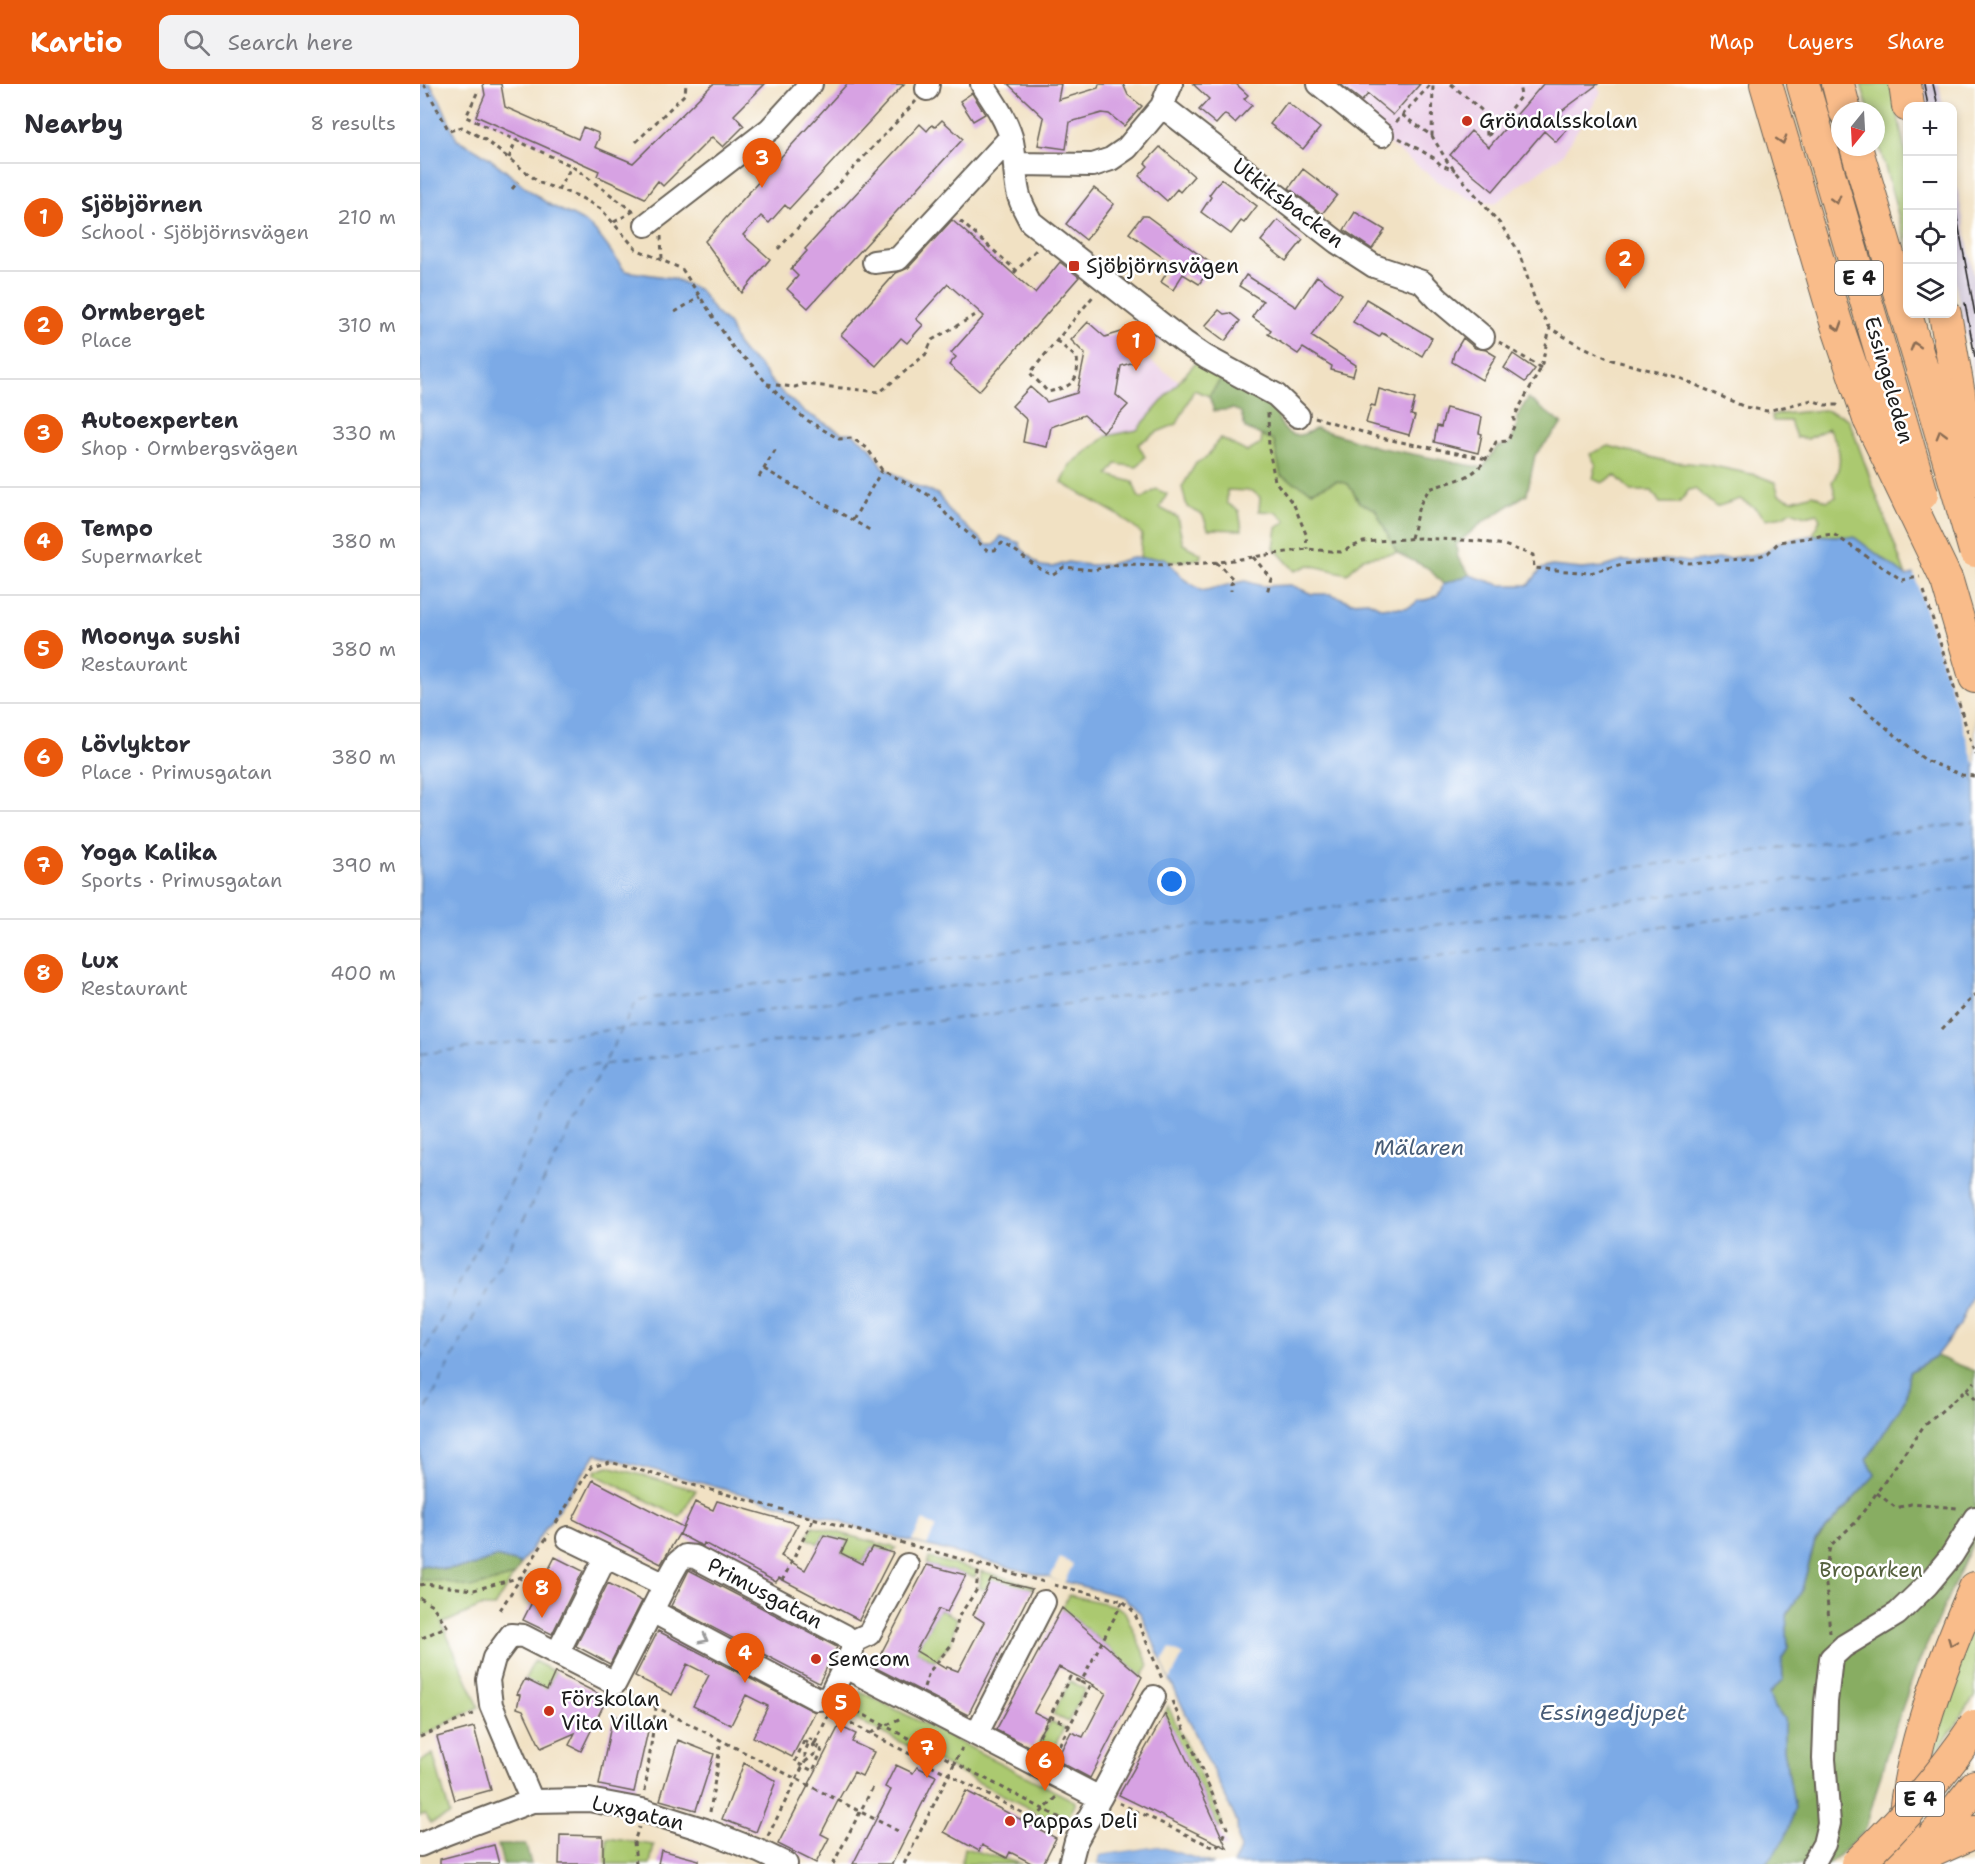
<!DOCTYPE html>
<meta charset="utf-8">
<style>
body{margin:0;font-family:"Shantell Sans",sans-serif;background:#f2f2f3;color:#2b2b33}
.controls{position:absolute;right:18px;top:18px;display:grid;overflow:hidden;border-radius:12px;box-shadow:0 3px 9px #0003}
.controls button{width:54px;height:54px;display:grid;place-items:center;padding:0;border:0;border-bottom:2px solid #e1e1e2;background:#fff;color:#2b2b33;font:30px sans-serif}
.compass{position:absolute;left:1411px;top:18px;width:54px;height:54px;border-radius:50%;background:#fff;box-shadow:0 3px 9px #0003;rotate:198deg}
.you{position:absolute;left:752px;top:798px;width:21px;height:21px;margin:-15px;border:4px solid #fff;border-radius:50%;background:#1a73e8;box-shadow:0 0 0 9px #1a73e833}
.badge{display:grid;place-items:center;width:39px;height:39px;border-radius:50%;background:#ea580c;color:#fff;font-size:20px;font-weight:700}
.pin{position:absolute;translate:-50% -50px;filter:drop-shadow(0 2px 3px #0008)}
.pin::after{content:'';position:absolute;top:32px;width:21px;height:18px;background:inherit;clip-path:polygon(0 0,100% 0,50% 100%)}
.list{margin:0;padding:0;list-style:none}
h2{display:flex;justify-content:space-between;align-items:center;height:78px;margin:0;padding:0 24px;font-size:26px}
h2 small{font-size:20px;font-weight:400;color:#7c7c81}
.list li{display:grid;grid-template-columns:39px 1fr auto;gap:18px;align-items:center;box-sizing:border-box;height:108px;padding:0 24px;border-top:2px solid #e1e1e2}
.list b{display:block;font-size:22px;white-space:nowrap}
.list p{margin:0;font-size:20px;white-space:nowrap;color:#7c7c81}
.list em{font-size:20px;font-style:normal;color:#7c7c81}
.icon{flex:none;width:33px;height:33px;fill:none;stroke:currentColor;stroke-width:2;stroke-linecap:round;stroke-linejoin:round}
.map{position:relative;flex:none;width:1555px;height:1780px;overflow:hidden}
header{display:flex;align-items:center;gap:36px;box-sizing:border-box;height:84px;padding:0 30px;background:#ea580c;color:#fff}
header strong{font-size:28px}
nav{display:flex;gap:33px;margin-inline-start:auto;font-size:21px}
.search{width:420px;height:54px;background:#f2f2f3;display:flex;align-items:center;gap:15px;box-sizing:border-box;padding:0 21px;border-radius:12px;color:#7c7c81;font-size:22px}
main{display:flex}
aside{flex:1;background:#fff}
.map>svg:first-child{display:block}
</style>
<header>
<strong>Kartio</strong>
<div class="search"><svg class="icon" aria-label="search" viewBox="0 0 24 24"><circle cx="10" cy="10" r="6"/><path d="M15 15l6 6"/></svg>Search here</div>
<nav><a>Map</a><a>Layers</a><a>Share</a></nav>
</header>
<main>
<aside>
<h2>Nearby<small>8 results</small></h2>
<ul class="list">
<li><span class="badge">1</span><div><b>Sjöbjörnen</b><p>School · Sjöbjörnsvägen</p></div><em>210 m</em></li>
<li><span class="badge">2</span><div><b>Ormberget</b><p>Place</p></div><em>310 m</em></li>
<li><span class="badge">3</span><div><b>Autoexperten</b><p>Shop · Ormbergsvägen</p></div><em>330 m</em></li>
<li><span class="badge">4</span><div><b>Tempo</b><p>Supermarket</p></div><em>380 m</em></li>
<li><span class="badge">5</span><div><b>Moonya sushi</b><p>Restaurant</p></div><em>380 m</em></li>
<li><span class="badge">6</span><div><b>Lövlyktor</b><p>Place · Primusgatan</p></div><em>380 m</em></li>
<li><span class="badge">7</span><div><b>Yoga Kalika</b><p>Sports · Primusgatan</p></div><em>390 m</em></li>
<li><span class="badge">8</span><div><b>Lux</b><p>Restaurant</p></div><em>400 m</em></li>
</ul>
</aside>
<div class="map">
<svg width="1555" height="1780" viewBox="0 0 1555 1780">
<rect width="100%" height="100%" fill="#fff"/>
<filter id="ink" filterUnits="userSpaceOnUse"><feTurbulence type="fractalNoise" baseFrequency=".0167" numOctaves="2"/><feDisplacementMap in="SourceGraphic" scale="12" xChannelSelector="R" yChannelSelector="G"/><feConvolveMatrix kernelMatrix="1 2 1 2 8 2 1 2 1" color-interpolation-filters="sRGB"/></filter>
<filter id="wash" filterUnits="userSpaceOnUse"><feTurbulence type="fractalNoise" baseFrequency=".008" numOctaves="4" result="noise"/><feDisplacementMap in="SourceGraphic" scale="24" xChannelSelector="R" yChannelSelector="G"/><feGaussianBlur stdDeviation="1.35" result="paint"/><feColorMatrix in="noise" values="0 0 0 0 0 0 0 0 0 0 0 0 0 0 0 0 0 1.4 0 .05"/><feComposite in="paint" operator="in"/></filter>
<g filter="url(#wash)">
<rect width="100%" height="100%" fill="#f1e1c3"/>
<path fill="#ecd1e9" d="M885 0H1176L1181 8 1142 71 1074 120 1051 115 1020 99 969 60 962 61Z
M717 233 744 253 728 276 759 297 717 346 687 352 669 335 700 249 708 246Z"/>
<path fill="#cbbfd4" d="M1499 0H1519L1523 22H1504Z
M1532 76 1555 198V301L1533 187Z"/>
<path fill="#abc970" stroke="#647246" stroke-width="1.5" d="M1441 0H1472L1487 78V163L1456 50V27H1449Z
M776 278 803 292 789 312 774 306 757 340 737 348 718 360 725 373 717 383 696 380 688 391 713 398 718 412 722 415 736 405 747 410 740 424 757 433 763 460 781 470 780 475 750 478 745 474H720L722 450 700 432 642 399 650 381 687 352 717 346Z
M1404 326 1421 331 1429 336 1486 492 1434 453 1393 451 1400 435 1397 429 1385 432 1371 427 1363 432 1346 435 1334 423 1320 415 1296 423 1275 405 1269 406 1259 419H1240L1232 407H1211L1195 391 1182 399 1173 395 1176 381 1170 370 1189 362 1246 377 1289 381 1336 391 1355 398 1359 411 1372 416 1393 410 1407 417 1416 413 1412 398C1424 380 1421 362 1408 344L1388 355 1376 353 1370 337H1353L1351 331Z
M842 351 854 357 892 407 917 397 928 399 940 419 955 425 977 469 943 474 927 490 889 481 875 487 854 464 857 444 866 437 856 428 839 427 840 413 832 407 807 406V419L819 427 822 446 788 445 783 431 767 423 762 403 776 379 786 374 800 354 827 368 841 360Z
M188 1382 276 1406 260 1433 174 1390 177 1386Z
M393 1442 476 1464 473 1469 452 1463 442 1480 421 1469 427 1457 404 1451 399 1460 387 1454Z
M509 1474 557 1486 555 1493 507 1481Z
M101 1480 74 1523H60L22 1540 59 1623 0 1653V1482Z
M561 1487 614 1502 612 1505 571 1496 566 1506 560 1504Z
M649 1511 696 1522 705 1528 729 1581 722 1593 642 1524Z
M519 1525 537 1534 530 1560 515 1577 496 1567Z
M1555 1529V1612L1526 1655 1501 1687Z
M114 1577 135 1588 124 1610 103 1599Z
M650 1597 665 1605 648 1638 633 1630Z
M440 1607 656 1718 643 1742 428 1631Z
M748 1622 802 1739 799 1745 745 1630Z
M631 1637 644 1644 628 1674 615 1667Z
M13 1670 30 1731 11 1739 5 1730 0 1732V1678Z
M187 1754 234 1761 230 1780H186Z
M544 1764 602 1780H541Z"/>
<path fill="#88ad62" stroke="#52643f" stroke-width="1.5" d="M803 292 855 323C861 348 871 360 896 344L957 363 1063 384 1077 363 1090 360 1097 342V333L1108 314 1142 340 1115 371 1107 410 1059 441 1036 461 1038 474 1050 491 1023 500 1008 484 977 469 955 425 940 419 928 400 917 397 892 407 861 392 854 357 825 344 821 328 813 325 794 327 789 312Z
M1516 1272 1555 1287V1454L1496 1585 1468 1665 1445 1747 1409 1780H1345L1375 1725 1364 1666V1634L1354 1624 1349 1610 1363 1596 1362 1575 1368 1563 1366 1532 1381 1509 1395 1458 1455 1391 1447 1375 1485 1316 1489 1288Z
M76 1473 101 1480 94 1492 51 1504 22 1497 0 1496V1482L6 1481 24 1485 53 1482Z
M78 1761H106L111 1780H83Z"/>
<path fill="#7caae6" stroke="#4c6381" stroke-width="1.5" d="M0 0H10L20 16 37 56C72 70 96 99 127 119 142 129 156 130 171 143 184 155 194 173 205 187L252 194 280 206 295 228 309 241 317 260 325 270 339 281 354 301 383 327 422 349H432L450 363 464 384 494 401 518 410 530 428 567 461H574L581 452 600 459 601 464 620 482 633 483 648 478 668 481 689 480 711 474H745L765 496 782 507 825 497 842 502 871 501 892 510H911L931 518 948 517 962 524C974 521 988 529 997 517 1012 515 1019 515 1023 500L1050 491 1080 501H1109L1121 485 1132 482 1162 485 1184 483 1203 477 1229 478 1249 475 1268 478 1326 472 1343 469 1359 458 1393 451 1434 453 1486 492 1555 474V1203L1540 1241 1516 1272 1489 1288 1485 1316 1447 1375 1455 1391 1395 1457 1381 1509 1366 1531 1368 1563 1362 1575 1363 1596 1349 1610 1354 1624 1364 1634V1666L1375 1725 1365 1755 1345 1780H813L821 1764 818 1757 817 1738 750 1596 721 1530 703 1513 425 1440 424 1438 176 1370 101 1480 76 1473 53 1482 24 1485 6 1481 0 1482Z
M738 1762 794 1780H678L680 1771Z"/>
<path fill="#f1e1c3" d="M1555 471V681L1493 487Z
M503 1436 516 1443 507 1461 492 1457Z
M640 1474 653 1480 644 1499 630 1494Z
M750 1564 763 1571 750 1596 742 1578Z
M738 1759 795 1777 797 1780 738 1762 680 1771 678 1780H675L679 1768Z"/>
<g fill="none" stroke-linecap="round" stroke-linejoin="round">
<path stroke="#475c77" stroke-width="1.5" stroke-dasharray="8 6" stroke-linecap="butt" d="M0 970 1555 772
M0 1277 148 985 1555 802
M0 1337 217 916 1555 738"/>
</g>
<g id="blocks">
<path fill="#d7a2e3" d="M63 0H81L85 23 158 55 163 43 178 49 179 54 175 63 213 79 293 0H345L314 31 324 42 303 63 292 53 243 102 238 97 225 114 177 92 179 87 56 32 65 11Z
M427 0H484L369 125 365 121 349 139 341 132 323 151 350 175 322 209 285 157Z
M588 0H641L638 16 678 4 679 0H703L708 11 722 22 704 42 689 30 682 29 650 38 646 65 618 61 624 34Z
M773 0H816L828 11 824 15 832 21 815 39 805 30 796 40 779 26 789 15Z
M920 0H1000L973 31 948 10 942 17Z
M1123 0H1178L1139 29 1143 32 1138 37 1147 45 1136 58 1124 47 1073 107 1030 71 1051 47 1069 63Z
M552 9 565 30 553 37 540 17Z
M867 18 900 44 883 65 850 40Z
M522 36 543 55 388 224 367 205 378 192 371 185 387 167 385 165 500 40 507 47 512 41 515 43Z
M740 63 774 92 760 108 757 105 747 117 719 92 728 82 725 79Z
M883 85 917 111 902 130 869 104Z
M801 95 837 122 824 139 821 137 811 150 781 128 791 113 789 111Z
M674 104 694 120 666 156 646 140Z
M935 128 965 146 952 165 924 146Z
M722 132H727L793 181 779 200 763 190 753 206 741 198 752 180 709 149Z
M532 136 615 209 640 178 659 193 559 307 529 281 536 273 531 269 564 232 528 200 496 235 503 241 487 259 481 254 456 282 421 251 476 189 488 184Z
M858 136 883 156 866 177 841 157Z
M826 191 876 223 897 192 922 210 891 252 936 281 933 292 911 286 912 282 883 264 878 270 848 250 851 246 832 233 843 217 819 202Z
M946 215 1012 254 1002 272 962 249 959 253 933 238Z
M799 226 804 230 810 229 820 237 805 257 785 242Z
M668 238 685 253 708 246 717 277 701 282 696 311 708 321 683 348 664 331 631 343 627 363 603 358 607 336 592 322 610 303 627 318 657 309 665 270 651 256Z
M1043 254 1055 264 1066 266 1076 272 1062 296 1032 278 1034 269Z
M1093 270 1115 285 1105 298 1084 284Z
M959 305 995 315 991 331 995 332 989 351 946 339 951 321 955 322Z
M1026 324 1062 333 1059 349 1062 350 1058 369 1014 358 1017 342 1021 343Z
M173 1396 263 1443 260 1450 275 1418 293 1426 297 1417 378 1440 361 1472 385 1486 404 1451 427 1457 421 1469 442 1480 452 1463 473 1469 439 1536 359 1494 356 1498 284 1459 283 1462 276 1459 259 1450 241 1480 153 1435Z
M135 1473 163 1487 132 1550 103 1536Z
M507 1481 546 1491 527 1528 519 1525 496 1567 526 1585 527 1583 538 1587 564 1538 553 1531 571 1495 612 1505 548 1631 454 1583Z
M269 1486 417 1563 399 1599 251 1522Z
M188 1499 222 1517 190 1580 156 1562Z
M642 1524 722 1593 670 1694 636 1676 651 1648 663 1653 686 1609 673 1602 674 1601 639 1583 614 1628 628 1635 612 1664 576 1646Z
M238 1547 395 1628 372 1673 333 1653 348 1622 326 1611 311 1641 273 1622 289 1591 267 1580 252 1611 215 1592Z
M135 1588 187 1614 161 1667 149 1661 155 1649 121 1664 103 1626 97 1624 100 1611 97 1610 105 1595 127 1606Z
M745 1630 761 1663 807 1764 699 1711Z
M193 1631 228 1647 214 1708 179 1701Z
M419 1642 436 1650 432 1658 454 1668 442 1692 434 1688 420 1713 401 1750 409 1754 396 1779 358 1760Z
M54 1643 71 1706 35 1716 17 1653Z
M258 1656 294 1670 276 1726 240 1716Z
M324 1679 356 1697 336 1748 302 1735Z
M476 1681 493 1689 497 1683 516 1692 472 1780H433L471 1706 465 1703Z
M546 1707 636 1754 623 1780H613L590 1768 587 1774 562 1761 559 1767 524 1748Z
M140 1751 183 1752V1780H139Z
M74 1761 79 1780H20V1775Z
M241 1766 279 1776V1780H238Z"/>
</g>
</g>
<g filter="url(#ink)">
<use href="#blocks" fill-opacity="0" stroke="#676156" stroke-width="1.5"/>
<g fill="none" stroke-linecap="round" stroke-linejoin="round">
<defs>
<path id="minor" d="M562 0C573 17 585 33 591 53 596 71 594 90 598 108 600 119 606 128 611 138L764 258 786 273 856 311 878 332
M899 0 962 51
M507 5 508 0
M742 22 917 158 954 182 1002 198 1018 215 1063 253
M596 80 673 81 691 75 707 64 742 22 751 0
M226 141 350 45 391 0
M454 178 478 175 591 53
M148 1454 245 1501
M432 1558 449 1550 487 1481
M138 1568 186 1472
M425 1583 680 1714 656 1757 650 1780
M557 1649 624 1518
M680 1714 734 1613
M112 1717 71 1621 68 1596 74 1574 91 1551 103 1552 195 1599 245 1501 258 1478 265 1472 275 1473 425 1552 432 1558V1567L409 1614 397 1615 232 1527
M0 1761 25 1750 112 1717 169 1716 222 1726 285 1746 341 1768 366 1780
M1393 1780 1404 1760 1409 1739 1404 1675 1406 1618 1411 1574 1424 1562 1477 1530 1507 1501 1532 1471 1555 1434"/>
<path id="highway" d="M1346 0 1416 238 1449 335
M1383 0 1478 327
M1418 0 1425 27
M1485 0 1488 22
M1436 63 1512 318
M1525 230 1539 310
M1527 497 1555 593
M1504 1771 1555 1748
M1481 1780C1483 1681 1516 1594 1555 1504
M1489 1780 1530 1734 1555 1702"/>
</defs>
<use href="#minor" stroke="#676156" stroke-width="26"/>
<use href="#highway" stroke="#676156" stroke-width="34"/>
<path stroke="#676156" stroke-width="3" stroke-dasharray="4.5 4.5" stroke-linecap="butt" d="M4 0 29 47 42 43 64 55 120 99 158 112 181 125 216 165 262 185 314 265 332 281 347 300 385 335 419 355 432 354 447 364 462 386 514 414 526 430 567 466H575L582 459C600 467 613 484 633 490L644 483 673 486 700 480 757 481 800 478 887 465 921 468 943 458 1000 454 1058 457 1084 461 1113 471 1114 484 1170 489 1202 480 1247 476 1269 479 1334 474 1348 469 1359 458 1413 450 1482 496 1500 493
M1031 0 1066 30 1067 53
M57 9 46 33 152 82 214 128
M982 31 1012 52 1027 77 1081 141 1098 166 1118 225 1130 244 1157 260 1192 276 1260 294 1325 323 1347 327 1392 316 1405 321H1417L1420 323
M976 38 1011 0
M1012 52 1013 0
M1068 52 1101 12 1099 0
M979 54 1014 74 1021 81 1035 86
M216 58 265 10 266 0
M89 74 96 56
M92 105 98 98
M138 106 152 82
M540 137 597 187
M194 138 212 128
M241 152 242 175
M358 165 496 17
M594 189 617 165
M255 228 280 213
M637 257 657 274C660 299 650 303 628 308L610 289 675 210
M1079 258 1121 284
M347 300 375 303 383 300 460 308 506 270 512 256 559 229
M848 329 849 365 855 397 874 421 886 450 887 465
M895 333 961 354 1067 375
M344 385 453 448
M339 393 357 363
M433 436 462 386
M991 454 999 422 1009 405C1047 392 1056 396 1076 358L1088 357 1094 342V333L1121 284 1130 244
M833 473 851 494 847 509
M796 478 814 496 811 500V507
M1431 614 1505 676 1542 691 1555 692
M1522 945 1555 911
M1546 1306 1555 1316
M1457 1409 1476 1424 1491 1420 1538 1424
M136 1439 171 1383 190 1378 624 1498
M362 1497 394 1434
M0 1501 5 1500 54 1506 101 1493
M634 1501 703 1517 714 1528 743 1597
M0 1514 12 1521 27 1542 0 1555
M80 1526 129 1450
M1410 1549 1405 1489 1410 1462 1436 1438 1503 1343 1555 1298
M504 1603 509 1588 532 1560 539 1532 556 1507 559 1480
M209 1611 236 1623 478 1747
M752 1617 807 1744 803 1755
M429 1623 646 1737
M423 1635 641 1749
M650 1642 630 1632 650 1593 661 1598
M451 1649 483 1633
M0 1653 56 1629
M384 1657 375 1678 393 1687 402 1666
M615 1660 630 1632
M393 1662 396 1657 390 1655 385 1668V1678L395 1670 400 1659 396 1657 408 1632
M635 1669 670 1603 661 1598 703 1517
M225 1707 236 1623
M699 1719 795 1764 800 1760
M290 1728 301 1656
M614 1735 637 1713
M348 1752 385 1678
M216 1780 214 1758 219 1743
M413 1780 453 1703
M484 1780 542 1664"/>
<use href="#minor" stroke="#fff" stroke-width="22"/>
<use href="#highway" stroke="#f9bc8a" stroke-width="32"/>
<path stroke="#1c1c1c" stroke-width="1.5" d="M1504 0 1508 22
M1513 0 1518 22
M1532 107 1555 230
M1545 219 1555 273"/>
<defs>
<path id="highway-bridge" d="M1539 310 1551 397
M1512 318 1555 467
M1478 327 1502 410
M1449 335 1527 497
M1437 1780C1481 1738 1521 1693 1555 1642"/>
</defs>
<use href="#highway-bridge" stroke="#676156" stroke-width="34" stroke-linecap="butt"/>
<path stroke="#676156" stroke-width="3" stroke-dasharray="4.5 4.5" stroke-linecap="butt" d="M1504 507 1555 671
M384 1657 402 1666"/>
<use href="#highway-bridge" stroke="#f9bc8a" stroke-width="32"/>
</g>
<defs><path id="oneway-chevron" d="M-2-3.5L2.5 0L-2 3.5" fill="none" stroke-width="1.6" stroke-linecap="round" stroke-linejoin="round" transform="scale(1.5)"/></defs>
<g stroke="#8a6c53">
<use href="#oneway-chevron" transform="translate(1362 56) rotate(73)"/>
<use href="#oneway-chevron" transform="translate(1416 116) rotate(74)"/>
<use href="#oneway-chevron" transform="translate(1418 243) rotate(72)"/>
<use href="#oneway-chevron" transform="translate(1495 262) rotate(-107)"/>
<use href="#oneway-chevron" transform="translate(1521 350) rotate(-106)"/>
<use href="#oneway-chevron" transform="translate(1532 1558) rotate(112)"/>
</g>
<use stroke="#999" href="#oneway-chevron" transform="translate(284 1555) rotate(28)"/>
</g>
<g fill="#c8321e" stroke="#fff" stroke-width="2">
<circle cx="1047" cy="37" r="6"/>
<rect x="648" y="176" width="12" height="12" rx="3"/>
<circle cx="396" cy="1575" r="6"/>
<circle cx="129" cy="1627" r="6"/>
<circle cx="590" cy="1737" r="6"/>
</g>
<g text-anchor="middle" dominant-baseline="central" stroke-width="5" stroke-linejoin="round" paint-order="stroke">
<g fill="#fff" stroke="#606060" stroke-width="1.5">
<rect x="1415" y="177" width="48" height="34" rx="4.5"/>
<rect x="1476" y="1698" width="48" height="34" rx="4.5"/>
</g>
<g font-size="20" font-weight="bold" fill="#1c1c1c">
<text x="1439" y="194">E 4</text>
<text x="1500" y="1715">E 4</text>
</g>
<g font-size="21" fill="#1c1c1c" stroke="#fff" text-anchor="start">
<text x="1059" y="37">Gröndalsskolan</text>
<text x="666" y="182">Sjöbjörnsvägen</text>
<text x="408" y="1575">Semcom</text>
<text x="141" y="1615">Förskolan<tspan x="141" dy="24">Vita Villan</tspan></text>
<text x="602" y="1737">Pappas Deli</text>
</g>
<g font-size="21" fill="#1c1c1c" stroke="#fff">
<text transform="translate(868 119) rotate(37)">Utkiksbacken</text>
<text transform="translate(1469 296) rotate(74)">Essingeleden</text>
<text transform="translate(345 1509) rotate(28)">Primusgatan</text>
<text transform="translate(218 1729) rotate(13)">Luxgatan</text>
</g>
<g font-size="21" fill="#55613e" stroke="#fff">
<text x="1451" y="1486">Broparken</text>
</g>
<g font-size="22" font-style="italic" fill="#475c77" stroke="#fff">
<text x="999" y="1063">Mälaren</text>
<text x="1193" y="1628">Essingedjupet</text>
</g>
</g>
</svg>
<div class="controls">
<button>+</button>
<button>−</button>
<button><svg class="icon" aria-label="locate" viewBox="0 0 24 24"><circle cx="12" cy="12" r="6"/><path d="M12 2v4M12 18v4M2 12h4M18 12h4"/></svg></button>
<button><svg class="icon" aria-label="layers" viewBox="0 0 24 24"><path d="M12 4l9 5-9 5-9-5zM3 14l9 5 9-5"/></svg></button>
</div>
<svg class="compass" viewBox="-18 -18 36 36"><path d="M0-13l5 13h-10z" fill="#e53935"/><path d="M0 13l5-13h-10z" fill="#7c7c81"/></svg>
<div class="you"></div>
<div class="pin badge" style="left:716px;top:287px">1</div>
<div class="pin badge" style="left:1205px;top:205px">2</div>
<div class="pin badge" style="left:342px;top:104px">3</div>
<div class="pin badge" style="left:325px;top:1599px">4</div>
<div class="pin badge" style="left:421px;top:1649px">5</div>
<div class="pin badge" style="left:625px;top:1707px">6</div>
<div class="pin badge" style="left:507px;top:1694px">7</div>
<div class="pin badge" style="left:122px;top:1534px">8</div>
</div>
</main>
